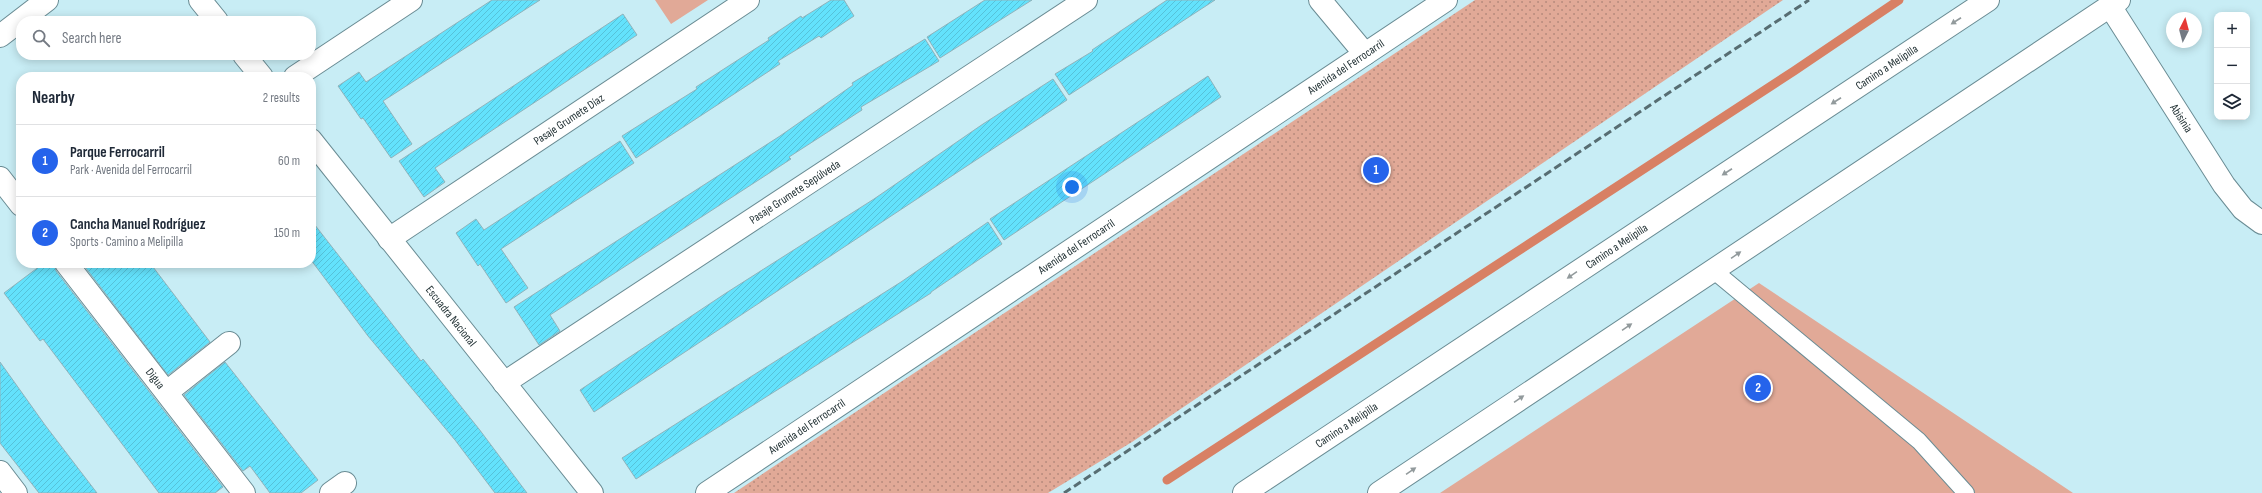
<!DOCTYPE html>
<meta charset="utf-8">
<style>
body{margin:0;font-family:"Sofia Sans Condensed",sans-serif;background:#f2f2f3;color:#1f2937}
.controls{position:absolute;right:12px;top:12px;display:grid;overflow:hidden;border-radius:8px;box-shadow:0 2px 10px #0003}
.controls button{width:36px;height:36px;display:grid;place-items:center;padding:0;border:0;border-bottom:1px solid #e0e1e3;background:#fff;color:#1f2937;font:20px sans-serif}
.compass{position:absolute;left:2166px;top:12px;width:36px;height:36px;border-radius:50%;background:#fff;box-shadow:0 2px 10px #0003;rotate:6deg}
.you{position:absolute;left:1072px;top:187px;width:14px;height:14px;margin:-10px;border:3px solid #fff;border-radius:50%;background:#1a73e8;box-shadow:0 0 0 6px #1a73e833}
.badge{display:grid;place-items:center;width:26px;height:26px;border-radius:50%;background:#2563eb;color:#fff;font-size:13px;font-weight:700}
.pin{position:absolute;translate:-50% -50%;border:2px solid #fff;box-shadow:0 1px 4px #0006}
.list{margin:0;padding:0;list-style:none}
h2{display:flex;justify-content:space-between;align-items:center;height:52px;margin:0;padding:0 16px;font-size:17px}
h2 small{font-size:13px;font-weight:400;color:#747a83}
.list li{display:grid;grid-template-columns:26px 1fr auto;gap:12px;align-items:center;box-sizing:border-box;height:72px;padding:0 16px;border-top:1px solid #e0e1e3}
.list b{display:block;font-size:15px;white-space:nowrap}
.list p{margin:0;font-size:13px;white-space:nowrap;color:#747a83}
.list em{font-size:13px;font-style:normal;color:#747a83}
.icon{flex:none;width:22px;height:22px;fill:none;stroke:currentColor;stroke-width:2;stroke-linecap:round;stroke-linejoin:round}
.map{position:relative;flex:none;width:2262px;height:493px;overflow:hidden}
.search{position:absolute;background:#fff;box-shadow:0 2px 10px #0003;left:16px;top:16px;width:300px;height:44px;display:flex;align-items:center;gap:10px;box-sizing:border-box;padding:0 14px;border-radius:16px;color:#747a83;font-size:15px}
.panel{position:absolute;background:#fff;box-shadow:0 2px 10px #0003;left:16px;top:72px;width:300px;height:196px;border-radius:16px}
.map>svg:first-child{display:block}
</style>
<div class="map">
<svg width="2262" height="493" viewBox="0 0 2262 493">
<defs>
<pattern id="park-dots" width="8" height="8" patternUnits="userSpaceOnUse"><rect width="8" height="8" fill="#e1a997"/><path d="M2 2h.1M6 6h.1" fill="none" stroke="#b68a7c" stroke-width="1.8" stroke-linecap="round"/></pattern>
<pattern id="building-hatch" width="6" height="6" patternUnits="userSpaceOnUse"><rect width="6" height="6" fill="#63e2fc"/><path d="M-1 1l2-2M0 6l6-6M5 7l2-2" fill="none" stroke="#56c2d9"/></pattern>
</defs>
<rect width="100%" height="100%" fill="#c8edf5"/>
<path fill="#e1a997" d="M655 0H708L671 24Z
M1759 283 2073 493H1440Z"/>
<path fill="url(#park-dots)" d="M1475 0H1783L1132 442 1048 493H734Z"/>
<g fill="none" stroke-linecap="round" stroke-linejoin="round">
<path stroke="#d88064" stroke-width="9" d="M1167 480 1794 71 1899 0"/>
</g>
<path fill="url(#building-hatch)" stroke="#8fb3bb" d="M492 0H540L383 101 412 144 391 158 363 118 361 119 338 86 359 72 366 82Z
M831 0H844L854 16 821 38 819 36 778 61 780 64 636 158 622 136 697 89 696 87 758 47 769 40 768 38 801 16 802 18Z
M985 0H1032L940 58 927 37Z
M1167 0H1215L1069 95 1055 74 1093 51 1092 50Z
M623 14 637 35 435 168 445 182 424 197 399 161Z
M925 39 939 61 861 107 862 110 789 157 791 159 550 315 560 331 539 345 514 307 780 136 853 85 852 83Z
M1208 76 1221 97 1004 240 990 219Z
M1053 79 1067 100 594 412 580 390 726 293 874 199 983 124Z
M620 141 634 163 501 249 528 288 506 303 480 264 478 266 456 233 476 219 484 230Z
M311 220 421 361 423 359 479 429 527 493H495L455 440 368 336 311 260Z
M988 222 1002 244 931 292V293L636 479 622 458 901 282Z
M44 263H54L56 271 223 487 215 493H159L43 339 40 341 4 293Z
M82 263H150L210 342 168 375Z
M0 362 45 425 97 493H39L0 443Z
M225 362 318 480 301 493H270L250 466 243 471 184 395Z"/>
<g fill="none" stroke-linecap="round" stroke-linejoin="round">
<defs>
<path id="lane" d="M1713 270 1919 441 1966 493"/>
<g id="street">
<path d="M200 0 217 21"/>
<path d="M1320 0 1365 54"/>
<path id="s1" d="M2110 6 2224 185 2243 209 2262 223"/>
<path d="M0 36 47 0"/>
<path d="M244 55 262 77"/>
<path d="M295 77 411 0"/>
<path id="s2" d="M311 140 592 493"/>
<path d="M0 178 21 205"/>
<path id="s3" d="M389 239 748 0"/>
<path id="s4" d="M66 263 244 493"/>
<path id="s5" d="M504 383 1086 0"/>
<path d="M167 392 229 343"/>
<path d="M0 472 16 493"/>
<path d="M331 493 345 483"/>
</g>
<g id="secondary">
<path id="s6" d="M707 493 1446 0"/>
</g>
<g id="primary">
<path id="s7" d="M1244 493 1988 0"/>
<path d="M1379 493 2119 0"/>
</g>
</defs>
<use href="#lane" stroke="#6a8c94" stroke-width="18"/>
<use href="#street" stroke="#6a8c94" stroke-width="24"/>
<use href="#secondary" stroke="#6a8c94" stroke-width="24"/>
<use href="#primary" stroke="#6a8c94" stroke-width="24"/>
<use href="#lane" stroke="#fff" stroke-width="16"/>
<use href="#street" stroke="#fff" stroke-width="22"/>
<use href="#secondary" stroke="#fff" stroke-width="22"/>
<use href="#primary" stroke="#fff" stroke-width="22"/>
<path stroke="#576d72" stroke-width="3" stroke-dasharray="8 4" stroke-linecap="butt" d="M1064 493 1809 0"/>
</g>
<defs><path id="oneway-solid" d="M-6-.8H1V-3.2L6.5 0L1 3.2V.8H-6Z"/></defs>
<g fill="#929a9c">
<use href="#oneway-solid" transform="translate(1956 21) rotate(147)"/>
<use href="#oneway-solid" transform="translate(1836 101) rotate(147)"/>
<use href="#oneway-solid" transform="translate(1727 172) rotate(147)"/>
<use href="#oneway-solid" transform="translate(1736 255) rotate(-34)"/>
<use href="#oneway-solid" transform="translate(1572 275) rotate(146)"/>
<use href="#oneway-solid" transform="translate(1627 327) rotate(-34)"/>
<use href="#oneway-solid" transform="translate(1519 399) rotate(-34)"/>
<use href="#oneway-solid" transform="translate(1411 471) rotate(-34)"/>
</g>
<g text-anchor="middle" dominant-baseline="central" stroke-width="3" stroke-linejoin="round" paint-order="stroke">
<g font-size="12" fill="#263538" stroke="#fff">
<text stroke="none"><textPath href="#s6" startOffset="768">Avenida del Ferrocarril</textPath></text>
<text stroke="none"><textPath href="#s7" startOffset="771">Camino a Melipilla</textPath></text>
<text stroke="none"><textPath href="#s1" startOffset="133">Abisinia</textPath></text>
<text stroke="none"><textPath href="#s3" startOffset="216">Pasaje Grumete Díaz</textPath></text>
<text stroke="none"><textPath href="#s5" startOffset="348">Pasaje Grumete Sepúlveda</textPath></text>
<text stroke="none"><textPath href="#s6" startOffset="444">Avenida del Ferrocarril</textPath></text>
<text stroke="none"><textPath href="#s7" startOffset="447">Camino a Melipilla</textPath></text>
<text stroke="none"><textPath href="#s2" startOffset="225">Escuadra Nacional</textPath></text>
<text stroke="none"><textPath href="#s4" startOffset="146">Digua</textPath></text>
<text stroke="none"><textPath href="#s7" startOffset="123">Camino a Melipilla</textPath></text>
<text stroke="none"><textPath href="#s6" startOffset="120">Avenida del Ferrocarril</textPath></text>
</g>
</g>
</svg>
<div class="controls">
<button>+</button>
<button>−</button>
<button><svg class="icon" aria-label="layers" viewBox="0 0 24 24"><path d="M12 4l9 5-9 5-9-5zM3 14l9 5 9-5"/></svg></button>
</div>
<svg class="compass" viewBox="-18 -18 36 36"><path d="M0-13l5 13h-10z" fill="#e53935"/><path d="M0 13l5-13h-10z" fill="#747a83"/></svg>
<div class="you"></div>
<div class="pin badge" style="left:1376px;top:170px">1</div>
<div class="pin badge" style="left:1758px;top:388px">2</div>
<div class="search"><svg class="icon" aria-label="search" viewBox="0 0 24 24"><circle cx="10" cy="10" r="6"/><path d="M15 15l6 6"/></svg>Search here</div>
<section class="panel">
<h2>Nearby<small>2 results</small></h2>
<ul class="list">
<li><span class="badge">1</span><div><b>Parque Ferrocarril</b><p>Park · Avenida del Ferrocarril</p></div><em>60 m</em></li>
<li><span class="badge">2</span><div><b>Cancha Manuel Rodríguez</b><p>Sports · Camino a Melipilla</p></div><em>150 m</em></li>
</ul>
</section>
</div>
